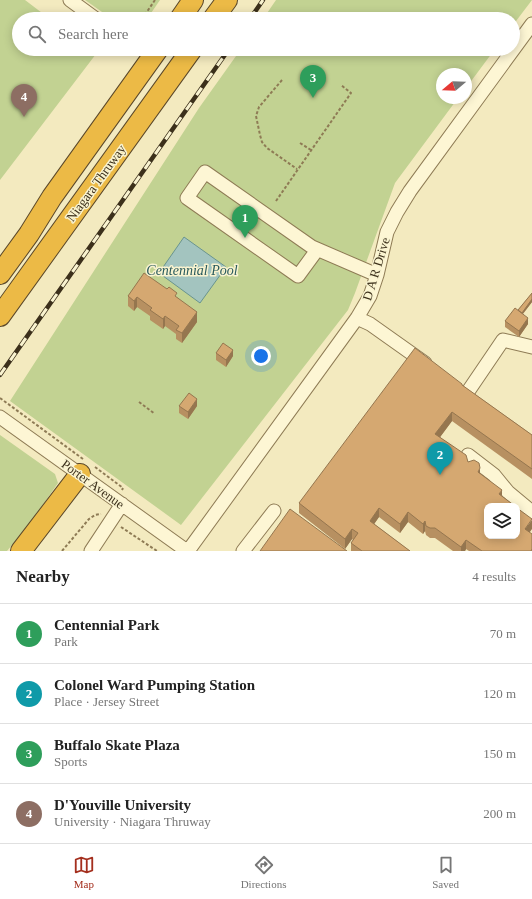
<!DOCTYPE html>
<meta charset="utf-8">
<style>
body{margin:0;font-family:"Times New Roman",serif;background:#f2f2f2;color:#222}
.controls{position:absolute;right:12px;bottom:12px;display:grid;overflow:hidden;border-radius:8px;box-shadow:0 2px 10px #0003}
.controls button{width:36px;height:36px;display:grid;place-items:center;padding:0;border:0;border-bottom:1px solid #e0e0e0;background:#fff;color:#222;font:20px sans-serif}
.compass{position:absolute;left:436px;top:68px;width:36px;height:36px;border-radius:50%;background:#fff;box-shadow:0 2px 10px #0003;rotate:251deg}
.you{position:absolute;left:261px;top:356px;width:14px;height:14px;margin:-10px;border:3px solid #fff;border-radius:50%;background:#1a73e8;box-shadow:0 0 0 6px #1a73e833}
.badge{display:grid;place-items:center;width:26px;height:26px;border-radius:50%;background:#a42f1e;color:#fff;font-size:13px;font-weight:700}
.pin{position:absolute;translate:-50% -33px;filter:drop-shadow(0 1px 2px #0008)}
.pin::after{content:'';position:absolute;top:21px;width:14px;height:12px;background:inherit;clip-path:polygon(0 0,100% 0,50% 100%)}
.list{margin:0;padding:0;list-style:none}
h2{display:flex;justify-content:space-between;align-items:center;height:52px;margin:0;padding:0 16px;font-size:17px}
h2 small{font-size:13px;font-weight:400;color:#767676}
.list li{display:grid;grid-template-columns:26px 1fr auto;gap:12px;align-items:center;box-sizing:border-box;height:60px;padding:0 16px;border-top:1px solid #e0e0e0}
.list b{display:block;font-size:15px;white-space:nowrap}
.list p{margin:0;font-size:13px;white-space:nowrap;color:#767676}
.list em{font-size:13px;font-style:normal;color:#767676}
.icon{flex:none;width:22px;height:22px;fill:none;stroke:currentColor;stroke-width:2;stroke-linecap:round;stroke-linejoin:round}
.map{position:relative;flex:none;width:532px;height:551px;overflow:hidden}
.search{position:absolute;background:#fff;box-shadow:0 2px 10px #0003;left:12px;right:12px;top:12px;height:44px;display:flex;align-items:center;gap:10px;box-sizing:border-box;padding:0 14px;border-radius:22px;color:#767676;font-size:15px}
.sheet{height:292px;background:#fff}
nav{display:flex;justify-content:space-around;align-items:center;box-sizing:border-box;height:56px;border-top:1px solid #e0e0e0;background:#fff;font-size:11px;color:#767676}
nav a{display:grid;justify-items:center;gap:2px}
nav .on{color:#a42f1e}
.map>svg:first-child{display:block}
</style>
<div class="map">
<svg width="532" height="551" viewBox="0 0 532 551">
<rect width="100%" height="100%" fill="#f3eabf"/>
<path fill="#c2d292" d="M0 0H25L50 19H19V49H89L96 54 0 180Z
M85 0H160L147 19H112Z
M276 0H532L513 25V19H263Z
M241 49H495L466 88V74H442V98H458L395 183 355 293 348 310 181 525 10 401 199 108Z
M0 435 55 474 58 483 31 522 7 551H0Z"/>
<path fill="#a3c4bf" stroke="#69948f" d="M184 237 226 267 200 303 159 273Z"/>
<g fill="none" stroke-linecap="round" stroke-linejoin="round">
<defs>
<path id="minor" d="M70 0 96 19
M317 250 298 276 187 198 205 172 312 247 377 275
M357 318 370 324 425 363
M467 393 503 340 532 347
M0 417 187 551
M468 455 494 475 508 492 532 512
M91 551 122 504
M188 551 357 318 370 296 377 275 387 232 397 212 410 191 532 24
M243 551 274 511"/>
<path id="highway" d="M180 19 193 0
M213 19 227 0
M0 274 29 234 52 197 158 49
M0 316 192 49
M21 551 80 474"/>
</defs>
<use href="#minor" stroke="#8e7b55" stroke-width="15"/>
<use href="#highway" stroke="#5b482a" stroke-width="22"/>
<path stroke="#8e7b55" stroke-width="2" stroke-dasharray="3 2" stroke-linecap="butt" d="M142 19 155 0
M282 80 259 107 256 116 260 135 262 142 267 148 297 169
M300 143 311 150
M276 201 351 93 341 85
M0 398 83 459
M139 402 155 414
M95 467 123 488 122 490
M121 527 157 551
M62 551 89 519 95 515 101 514"/>
<use href="#minor" stroke="#fdf6d4" stroke-width="13"/>
<use href="#highway" stroke="#ecba46" stroke-width="20"/>
<defs>
<path id="rail" d="M250 19 263 0
M0 375 229 49"/>
</defs>
<use href="#rail" stroke="#3c301b" stroke-width="4.5"/>
<use href="#rail" stroke="#f9f3d0" stroke-width="3" stroke-dasharray="9" stroke-linecap="butt"/>
</g>
<path fill="#b79061" d="M532 293V302L523 314 528 324 519 337 505 327V321L518 310Z
M128 296 177 297 197 322 182 343 176 339V334L165 326 163 329 150 320V316L137 307 134 311 128 306Z
M216 353 233 356 226 367 216 360Z
M462 385 532 435V479L452 421 440 437 468 462 502 497 530 533 532 551H469L466 549 465 551H453L435 538H430L426 535 425 531 423 534 408 522 400 533 379 517 374 524 410 551H351V543L353 540 352 539 345 549 299 513V503Z
M179 406H197L188 419 179 413Z"/>
<path fill="#95764f" d="M137 297V307L134 311V301Z
M532 299V302L521 316V313Z
M197 312V322L182 343V333Z
M165 316V326L163 329V319Z
M528 318V324L519 337V331Z
M233 350V356L226 367V360Z
M197 399V406L188 419V412Z
M452 412V421L435 444V434Z
M480 468V478L478 472Z
M502 490V500L499 494Z
M379 508V517L370 530V521Z
M408 512V522L400 533V524Z
M532 520V529L525 539V529Z
M425 521V531L423 534V524Z
M352 529V539L345 549V539Z
M466 540V549L465 551H461V547Z"/>
<path fill="#d5a871" stroke="#95764f" d="M144 273 167 289 169 287 177 293 175 296 197 312 182 333 176 330 179 326 165 316 163 319 150 310 152 308 137 297 134 301 128 296Z
M532 293V299L522 313 518 310Z
M515 308 528 318 519 331 505 321Z
M223 343 233 350 226 360 216 353Z
M415 348 462 384V385L532 435V469L452 412 435 434 466 455 468 462 474 460 479 463 480 468 478 472 502 490 499 494 515 506H487V536H517V508L532 519 525 529 532 534V549L531 551H482L466 540 461 547 435 528H430L426 526 425 521 423 524 408 512 400 524 379 508 370 521 410 551H362L351 543 358 533 352 529 345 539 299 503Z
M189 393 197 399 188 412 179 406Z
M290 509 347 551H260Z"/>
<g text-anchor="middle" dominant-baseline="central" stroke-width="3" stroke-linejoin="round" paint-order="stroke">
<g font-size="13" fill="#3c301b" stroke="#f9f3d0">
<text transform="translate(96 183) rotate(-54)">Niagara Thruway</text>
<text transform="translate(376 269) rotate(-73)">D A R Drive</text>
<text transform="translate(93 484) rotate(36)">Porter Avenue</text>
</g>
<g font-size="14" font-style="italic" fill="#295a5d" stroke="#f9f3d0">
<text x="192" y="270">Centennial Pool</text>
</g>
</g>
</svg>
<div class="controls">
<button><svg class="icon" aria-label="layers" viewBox="0 0 24 24"><path d="M12 4l9 5-9 5-9-5zM3 14l9 5 9-5"/></svg></button>
</div>
<svg class="compass" viewBox="-18 -18 36 36"><path d="M0-13l5 13h-10z" fill="#e53935"/><path d="M0 13l5-13h-10z" fill="#767676"/></svg>
<div class="you"></div>
<div class="pin badge" style="left:245px;top:238px;background:#2e9e5b">1</div>
<div class="pin badge" style="left:440px;top:475px;background:#0f9aa8">2</div>
<div class="pin badge" style="left:313px;top:98px;background:#2e9e5b">3</div>
<div class="pin badge" style="left:24px;top:117px;background:#8d6e63">4</div>
<div class="search"><svg class="icon" aria-label="search" viewBox="0 0 24 24"><circle cx="10" cy="10" r="6"/><path d="M15 15l6 6"/></svg>Search here</div>
</div>
<section class="sheet">
<h2>Nearby<small>4 results</small></h2>
<ul class="list">
<li><span class="badge" style="background:#2e9e5b">1</span><div><b>Centennial Park</b><p>Park</p></div><em>70 m</em></li>
<li><span class="badge" style="background:#0f9aa8">2</span><div><b>Colonel Ward Pumping Station</b><p>Place · Jersey Street</p></div><em>120 m</em></li>
<li><span class="badge" style="background:#2e9e5b">3</span><div><b>Buffalo Skate Plaza</b><p>Sports</p></div><em>150 m</em></li>
<li><span class="badge" style="background:#8d6e63">4</span><div><b>D'Youville University</b><p>University · Niagara Thruway</p></div><em>200 m</em></li>
</ul>
</section>
<nav>
<a class="on"><svg class="icon" aria-label="map" viewBox="0 0 24 24"><path d="M3 6l6-2 6 2 6-2v14l-6 2-6-2-6 2zM9 4v14M15 6v14"/></svg>Map</a>
<a><svg class="icon" aria-label="directions" viewBox="0 0 24 24"><path d="M12 3l9 9-9 9-9-9zM9 14v-3h6M13 9l2 2-2 2"/></svg>Directions</a>
<a><svg class="icon" aria-label="saved" viewBox="0 0 24 24"><path d="M7 4h10v16l-5-4-5 4z"/></svg>Saved</a>
</nav>
